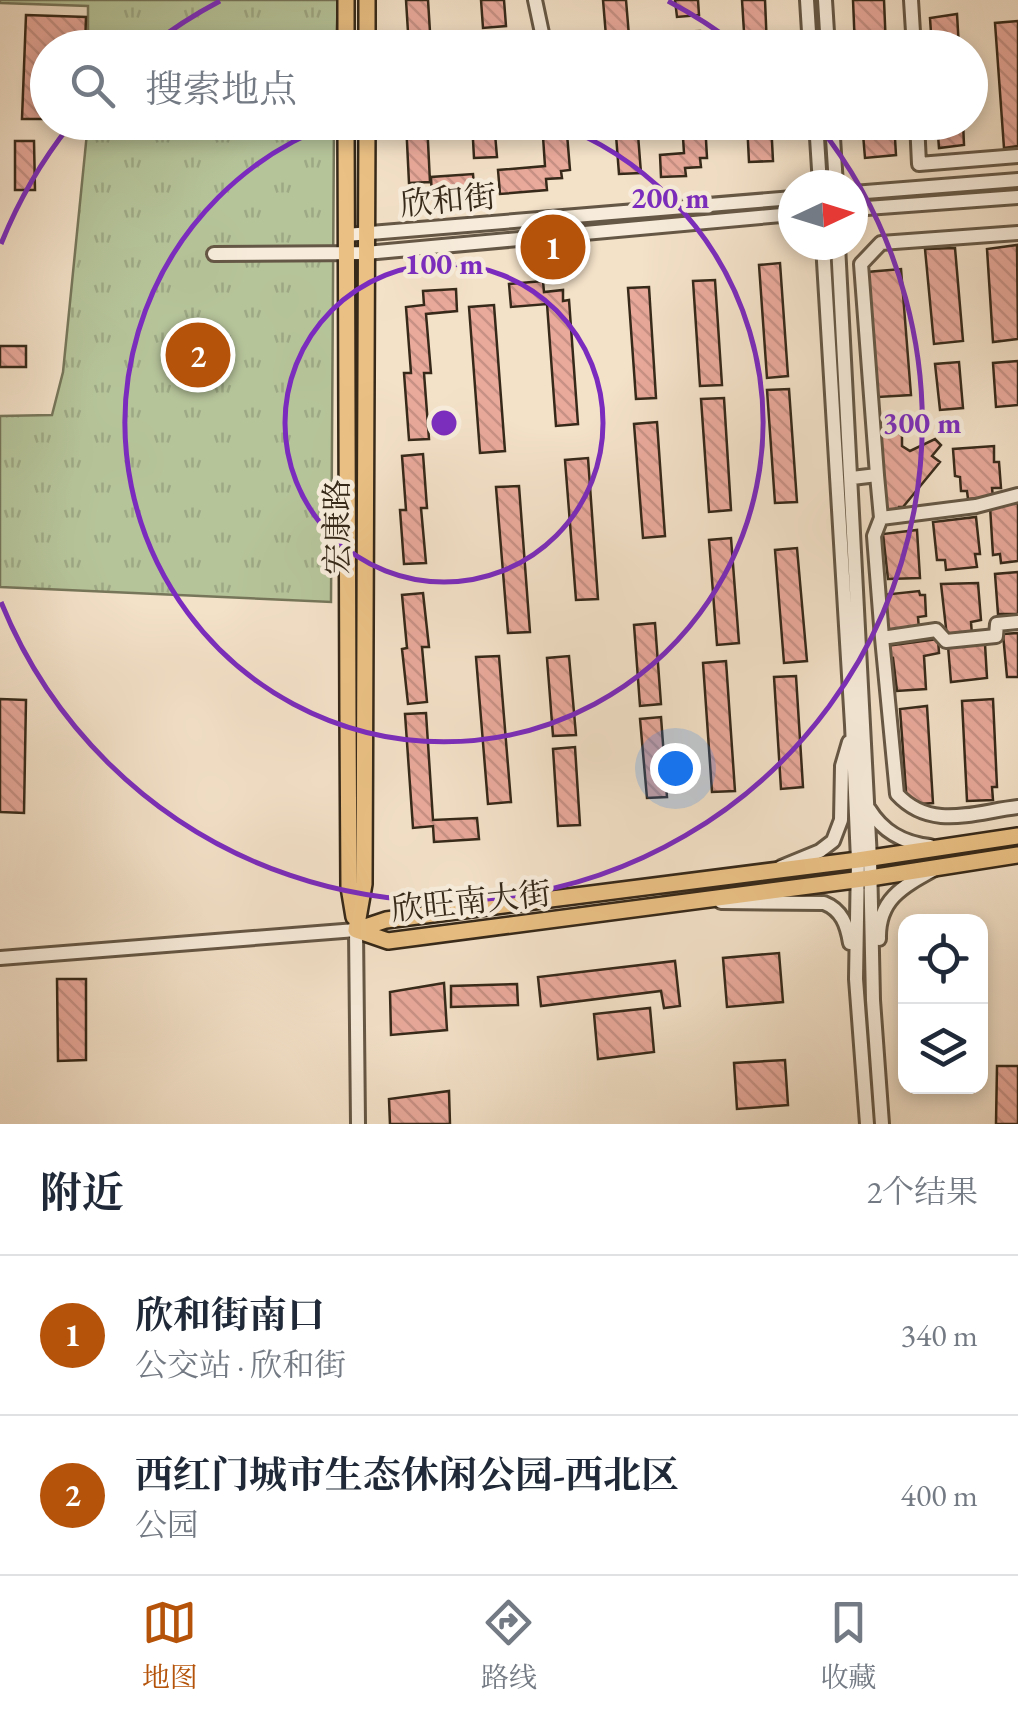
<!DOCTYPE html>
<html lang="zh">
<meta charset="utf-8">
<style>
body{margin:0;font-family:"EB Garamond","Noto Serif SC",serif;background:#f2f2f3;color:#1f2937}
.controls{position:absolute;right:30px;bottom:30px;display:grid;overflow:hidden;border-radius:20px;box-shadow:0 5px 15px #0003}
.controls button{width:90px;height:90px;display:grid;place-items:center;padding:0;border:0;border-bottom:2px solid #e0e1e3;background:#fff;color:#1f2937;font:50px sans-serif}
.compass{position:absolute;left:778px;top:170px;width:90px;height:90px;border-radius:50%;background:#fff;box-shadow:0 5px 15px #0003;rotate:86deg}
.you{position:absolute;left:675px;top:768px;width:35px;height:35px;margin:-25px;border:8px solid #fff;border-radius:50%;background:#1a73e8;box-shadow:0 0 0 15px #1a73e833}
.badge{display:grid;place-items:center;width:65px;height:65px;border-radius:50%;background:#b45309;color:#fff;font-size:32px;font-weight:700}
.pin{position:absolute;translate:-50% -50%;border:5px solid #fff;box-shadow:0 2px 10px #0006}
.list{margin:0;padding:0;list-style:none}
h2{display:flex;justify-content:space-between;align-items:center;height:130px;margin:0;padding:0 40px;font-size:42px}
h2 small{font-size:32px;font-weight:400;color:#747a83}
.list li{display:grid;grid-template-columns:65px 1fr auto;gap:30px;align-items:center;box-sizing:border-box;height:160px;padding:0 40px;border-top:2px solid #e0e1e3}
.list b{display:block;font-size:38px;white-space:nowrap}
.list p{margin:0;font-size:32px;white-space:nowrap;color:#747a83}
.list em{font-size:32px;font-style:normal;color:#747a83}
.icon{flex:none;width:55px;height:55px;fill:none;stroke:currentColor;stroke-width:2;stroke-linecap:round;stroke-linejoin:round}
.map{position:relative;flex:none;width:1018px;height:1124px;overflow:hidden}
.search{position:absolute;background:#fff;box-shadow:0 5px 15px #0003;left:30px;right:30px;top:30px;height:110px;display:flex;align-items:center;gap:25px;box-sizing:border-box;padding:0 35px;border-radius:55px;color:#747a83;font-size:38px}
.sheet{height:450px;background:#fff}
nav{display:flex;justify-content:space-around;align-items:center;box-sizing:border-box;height:140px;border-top:2px solid #e0e1e3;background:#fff;font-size:28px;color:#747a83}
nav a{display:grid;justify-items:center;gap:5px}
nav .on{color:#b45309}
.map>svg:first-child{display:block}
</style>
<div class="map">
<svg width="1018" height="1124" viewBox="0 0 1018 1124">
<defs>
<pattern id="park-tufts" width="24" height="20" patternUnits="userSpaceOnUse" patternTransform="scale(2.5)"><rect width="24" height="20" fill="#b6c49a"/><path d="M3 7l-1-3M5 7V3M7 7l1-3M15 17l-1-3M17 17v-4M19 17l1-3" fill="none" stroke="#9da884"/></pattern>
<pattern id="building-back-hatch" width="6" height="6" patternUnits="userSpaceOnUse" patternTransform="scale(2.5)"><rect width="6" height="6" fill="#e9a99b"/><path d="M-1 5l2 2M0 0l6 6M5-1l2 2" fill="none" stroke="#c89185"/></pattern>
</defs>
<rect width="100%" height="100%" fill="#f3e1c8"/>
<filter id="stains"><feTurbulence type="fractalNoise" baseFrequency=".002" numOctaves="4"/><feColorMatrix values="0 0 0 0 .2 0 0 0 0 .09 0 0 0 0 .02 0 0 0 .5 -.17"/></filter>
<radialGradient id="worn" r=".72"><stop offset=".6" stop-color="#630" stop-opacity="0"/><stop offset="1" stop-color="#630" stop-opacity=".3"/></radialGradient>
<path fill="url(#park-tufts)" stroke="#76765a" stroke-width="2.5" d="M0 0H338L336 47H88V6L0 3Z
M88 123H334L331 602 0 587V416L52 415 63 372Z"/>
<path fill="url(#building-back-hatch)" stroke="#362919" stroke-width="2.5" d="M406 0H428L431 48H409Z
M481 0H504L506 26 483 28Z
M603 0H626L630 48H607Z
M675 0H698L699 15 677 17Z
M742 0H765L767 48H745Z
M853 0H884L886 48H855Z
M957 14 959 48H932L930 18Z
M26 15 86 17 85 48H48V119H22Z
M1018 21V146L1004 148 995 23Z
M700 31 701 48H678L677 32Z
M406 122H427L430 182 409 183Z
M472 122H494L497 157 474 158Z
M542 122H566L570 170 561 171 562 178 546 179 547 190 500 194 498 170 545 166Z
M615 122H637L641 173 619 174Z
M682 122H705L707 158H700L701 167 685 168 686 176 661 177 660 155 684 153Z
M747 122H771L773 161 749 162Z
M862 122H894L896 155 865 158Z
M937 122H963L964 145 939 148Z
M15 141H34L35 190H15Z
M473 174 475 197 432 199 431 177Z
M1017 245 1018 339 993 342 987 249Z
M955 248 963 341 934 344 925 249Z
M780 263 788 376 767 378 759 265Z
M901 269 911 395 878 397 867 272Z
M715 280 722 385 700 386 693 281Z
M543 281 544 292 563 290V301L569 300 578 424 556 426 547 304 511 307 509 284Z
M649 287 656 398 636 399 628 288Z
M456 289 457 311 426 314 431 373H424L429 439 409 440 404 373H411L406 307 424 305 423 291Z
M494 305 505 451 480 453 469 307Z
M0 346H26V367H0Z
M1018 361V405L996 407 993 363Z
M959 362 963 408 940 410 935 364Z
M789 389 797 502 775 503 767 390Z
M724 398 731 510 709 512 701 399Z
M657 422 665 536 643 538 634 424Z
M902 432V446L910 451 935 439 941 445 932 456 940 462 903 507H899L898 513H886L878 434Z
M994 446V462H999L1001 488H992L993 497 968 499 967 491H961L960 477 955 476 953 449Z
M423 454 427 508H421L426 563 404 564 400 510H406L402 456Z
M588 458 598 599 576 600 565 460Z
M519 486 530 632 508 633 496 487Z
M1018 503V561L1001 563 1000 554 993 555 990 506Z
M976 517 980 554H975L977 567 946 570 945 560H937L933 522Z
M917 530 920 578 888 579 883 534Z
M731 538 739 643 717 645 709 540Z
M797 548 807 661 784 663 775 550Z
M1018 572V614H998L995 574Z
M978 583 981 620 971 622 972 635 947 637 941 584Z
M919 591 920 595H925L926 616 918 617 919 629 885 632 882 595Z
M423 593 429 647H422L427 702 408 704 402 649 407 648 402 595Z
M655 623 661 704 640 706 634 625Z
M1018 633V677H1007L1003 634Z
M938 639 939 653 924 656 926 689 897 691 893 658 886 659V646Z
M985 644 987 678 951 682 948 646Z
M499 656 511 802 488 804 476 657Z
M569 656 576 735 553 736 547 658Z
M726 661 735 791 712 792 703 663Z
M796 676 803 787 781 789 774 677Z
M0 699 26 700 24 813 0 812Z
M993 699 997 787H992L993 800 967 801 962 701Z
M927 706 933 803 907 805 900 709Z
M426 713 433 820 477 818 479 839 434 842 433 826 413 828 405 714Z
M661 717 667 797 647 798 640 719Z
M575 747 580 825 558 826 553 749Z
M779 953 783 1002 727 1007 723 958Z
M675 961 680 1006 664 1008 661 991 541 1006 538 977Z
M57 979H86V1060L58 1061Z
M444 983 447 1030 391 1035 390 992Z
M517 984 518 1005 451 1007V986Z
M650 1008 654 1052 598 1059 594 1014Z
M785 1060 788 1105 737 1109 734 1063Z
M997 1066H1018V1124H996Z
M449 1091 450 1124H390L389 1099Z"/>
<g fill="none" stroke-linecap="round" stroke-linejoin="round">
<defs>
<path id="minor" d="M535 0 542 33
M807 0 810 48
M825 0 828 48
M911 0 914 48
M816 122 820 185
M832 122 836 185
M917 122 919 164 1018 156
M853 193 1018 180
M853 209 1018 197
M346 235 793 198
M823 245 852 725 858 860 856 979 867 1124
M838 245 870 859 873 1000 882 1124
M214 254 366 253 793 214
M877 475 861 264 881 243 1018 233
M852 478 877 475 881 518 976 506 1018 495
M881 518 874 536 882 638 936 630 946 641 996 636 997 624 1018 622
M882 638 897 794C931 831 974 812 1018 807
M869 809C883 832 903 843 930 846
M781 867 820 851 833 841 841 820 842 766 849 742
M721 902 824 903C842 910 847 925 850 943
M879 939C878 900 902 887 933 870
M0 958 356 930 358 1124"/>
<path id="major" d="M346 48V0
M367 48V0
M346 122 348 715 349 887 354 917
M1018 836 858 860 386 920 356 930 388 941 870 878 1018 855
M356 930 364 884 367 122"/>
</defs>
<use href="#minor" stroke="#655745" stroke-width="18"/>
<use href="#major" stroke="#362919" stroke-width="20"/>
<use href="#minor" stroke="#f7ecdb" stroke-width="12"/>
<use href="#major" stroke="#eac084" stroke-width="15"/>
</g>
<g fill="none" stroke="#7b2cbf" stroke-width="5">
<circle cx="444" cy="423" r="159"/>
<path d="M553 123A319 319 0 1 1 335 123"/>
<path d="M1 244A478 478 0 0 1 70 125M150 46A478 478 0 0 1 220 1M668 1A478 478 0 0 1 738 46M818 125A478 478 0 1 1 1 602"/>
</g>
<g text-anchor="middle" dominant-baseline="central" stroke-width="9" stroke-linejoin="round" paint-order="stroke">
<g font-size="32" fill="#362919" stroke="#f7ecdb">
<text transform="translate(448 200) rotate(-5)">欣和街</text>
<text transform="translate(337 527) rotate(-90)">宏康路</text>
<text transform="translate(471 901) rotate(-6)">欣旺南大街</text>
</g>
</g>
<circle cx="444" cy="423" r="15" fill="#7b2cbf" stroke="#f7ecdb" stroke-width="5"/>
<g font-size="30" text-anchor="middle" font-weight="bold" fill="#7b2cbf" stroke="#f7ecdb" stroke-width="9" stroke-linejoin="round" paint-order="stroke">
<text x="670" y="208">200 m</text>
<text x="444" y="274">100 m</text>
<text x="922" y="433">300 m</text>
</g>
<rect width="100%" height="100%" filter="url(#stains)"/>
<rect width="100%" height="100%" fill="url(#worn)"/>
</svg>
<div class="controls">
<button><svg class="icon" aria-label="locate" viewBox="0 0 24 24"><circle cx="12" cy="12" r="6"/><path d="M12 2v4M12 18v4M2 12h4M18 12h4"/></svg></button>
<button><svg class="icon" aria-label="layers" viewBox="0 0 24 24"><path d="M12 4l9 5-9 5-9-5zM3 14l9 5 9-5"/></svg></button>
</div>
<svg class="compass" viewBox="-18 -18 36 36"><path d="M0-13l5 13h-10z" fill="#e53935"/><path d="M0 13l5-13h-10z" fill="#747a83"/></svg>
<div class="you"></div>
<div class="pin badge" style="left:553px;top:247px">1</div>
<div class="pin badge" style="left:198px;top:355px">2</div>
<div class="search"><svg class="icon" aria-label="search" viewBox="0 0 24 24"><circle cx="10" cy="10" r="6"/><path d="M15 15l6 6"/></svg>搜索地点</div>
</div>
<section class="sheet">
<h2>附近<small>2个结果</small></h2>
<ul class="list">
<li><span class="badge">1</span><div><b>欣和街南口</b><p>公交站 · 欣和街</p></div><em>340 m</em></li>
<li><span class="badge">2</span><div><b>西红门城市生态休闲公园-西北区</b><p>公园</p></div><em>400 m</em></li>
</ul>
</section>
<nav>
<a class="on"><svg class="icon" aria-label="map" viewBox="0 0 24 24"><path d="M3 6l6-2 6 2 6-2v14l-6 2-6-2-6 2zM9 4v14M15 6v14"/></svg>地图</a>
<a><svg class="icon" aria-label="directions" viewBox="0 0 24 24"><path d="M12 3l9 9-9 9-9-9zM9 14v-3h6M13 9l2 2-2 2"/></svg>路线</a>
<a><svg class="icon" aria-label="saved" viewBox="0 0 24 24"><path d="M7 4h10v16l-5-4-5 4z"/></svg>收藏</a>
</nav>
